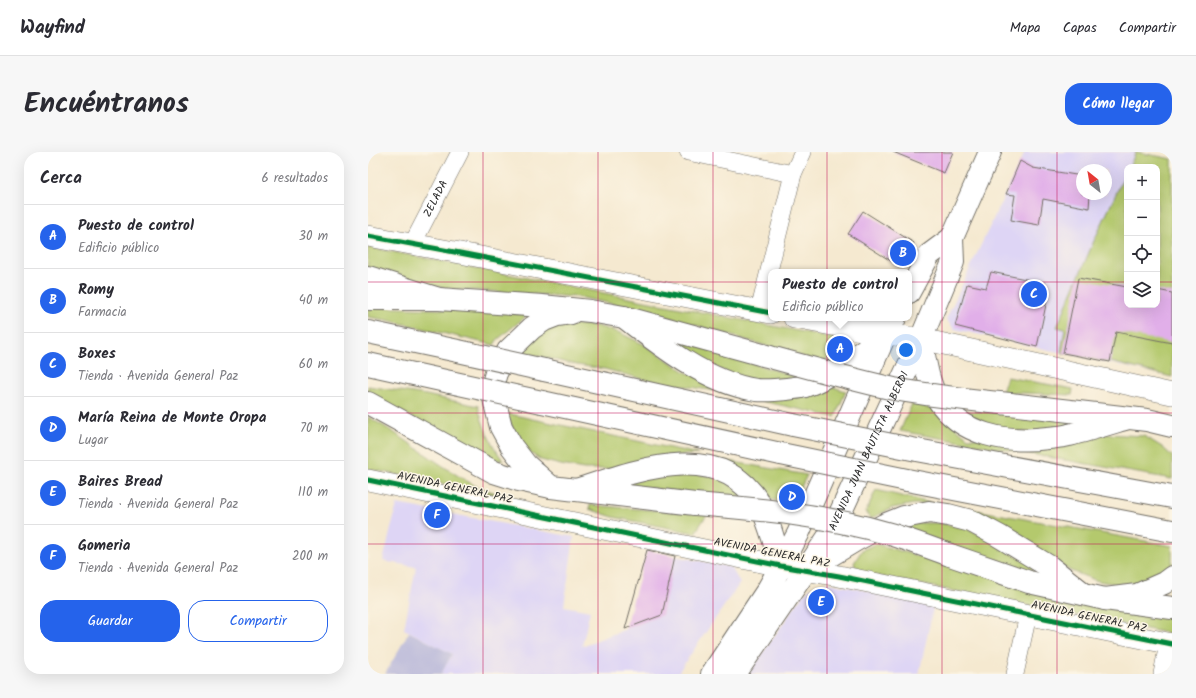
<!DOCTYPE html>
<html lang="es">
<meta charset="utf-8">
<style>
body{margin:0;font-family:Kalam,sans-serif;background:#f7f7f7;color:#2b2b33}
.controls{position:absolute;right:12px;top:12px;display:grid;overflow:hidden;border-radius:8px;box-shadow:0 4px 16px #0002}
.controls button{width:36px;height:36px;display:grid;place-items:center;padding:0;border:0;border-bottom:1px solid #e1e1e2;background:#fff;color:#2b2b33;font:20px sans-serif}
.compass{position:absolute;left:708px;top:12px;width:36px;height:36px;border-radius:50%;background:#fff;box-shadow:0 4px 16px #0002;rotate:329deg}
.you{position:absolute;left:538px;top:198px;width:14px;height:14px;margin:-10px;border:3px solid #fff;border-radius:50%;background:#1a73e8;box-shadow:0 0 0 6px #1a73e833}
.badge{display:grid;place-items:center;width:26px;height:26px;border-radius:50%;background:#2563eb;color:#fff;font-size:13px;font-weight:700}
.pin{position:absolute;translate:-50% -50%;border:2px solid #fff;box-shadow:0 1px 4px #0006}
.popup{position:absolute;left:400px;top:117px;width:144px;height:52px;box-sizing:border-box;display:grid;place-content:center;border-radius:8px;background:#fff;filter:drop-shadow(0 1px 3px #0005);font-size:13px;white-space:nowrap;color:#7c7c81}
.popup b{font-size:15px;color:#2b2b33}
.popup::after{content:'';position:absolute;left:50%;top:100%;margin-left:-8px;border:8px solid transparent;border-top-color:#fff}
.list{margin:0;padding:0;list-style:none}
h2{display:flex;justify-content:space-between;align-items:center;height:52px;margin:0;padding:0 16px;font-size:17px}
h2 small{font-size:13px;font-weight:400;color:#7c7c81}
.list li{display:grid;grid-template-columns:26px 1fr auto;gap:12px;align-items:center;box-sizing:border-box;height:64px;padding:0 16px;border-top:1px solid #e1e1e2}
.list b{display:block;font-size:15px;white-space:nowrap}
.list p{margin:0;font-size:13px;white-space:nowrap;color:#7c7c81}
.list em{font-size:13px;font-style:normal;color:#7c7c81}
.actions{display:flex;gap:8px;padding:12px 16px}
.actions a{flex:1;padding:9px 0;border:1px solid #2563eb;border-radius:16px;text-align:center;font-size:14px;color:#2563eb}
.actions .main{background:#2563eb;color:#fff}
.icon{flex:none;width:22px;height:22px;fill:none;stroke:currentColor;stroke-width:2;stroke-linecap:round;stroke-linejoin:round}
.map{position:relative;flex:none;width:804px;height:522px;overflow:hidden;border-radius:16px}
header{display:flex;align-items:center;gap:24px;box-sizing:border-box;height:56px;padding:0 20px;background:#fff;border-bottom:1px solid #e1e1e2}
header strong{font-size:19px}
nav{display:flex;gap:22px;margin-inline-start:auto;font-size:14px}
.intro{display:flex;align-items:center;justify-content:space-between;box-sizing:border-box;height:96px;padding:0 24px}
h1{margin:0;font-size:28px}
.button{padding:10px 18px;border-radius:16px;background:#2563eb;color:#fff;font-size:14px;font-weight:700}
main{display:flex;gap:24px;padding:0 24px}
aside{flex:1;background:#fff;border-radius:16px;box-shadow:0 4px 16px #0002}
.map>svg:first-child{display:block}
</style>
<header>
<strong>Wayfind</strong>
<nav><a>Mapa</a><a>Capas</a><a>Compartir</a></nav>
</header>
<div class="intro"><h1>Encuéntranos</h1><a class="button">Cómo llegar</a></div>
<main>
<aside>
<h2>Cerca<small>6 resultados</small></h2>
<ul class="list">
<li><span class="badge">A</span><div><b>Puesto de control</b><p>Edificio público</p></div><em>30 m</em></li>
<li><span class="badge">B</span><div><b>Romy</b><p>Farmacia</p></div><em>40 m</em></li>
<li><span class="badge">C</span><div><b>Boxes</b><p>Tienda · Avenida General Paz</p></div><em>60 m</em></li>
<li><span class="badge">D</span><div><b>María Reina de Monte Oropa</b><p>Lugar</p></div><em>70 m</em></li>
<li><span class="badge">E</span><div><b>Baires Bread</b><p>Tienda · Avenida General Paz</p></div><em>110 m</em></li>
<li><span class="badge">F</span><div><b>Gomeria</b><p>Tienda · Avenida General Paz</p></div><em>200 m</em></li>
</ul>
<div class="actions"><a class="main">Guardar</a><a>Compartir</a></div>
</aside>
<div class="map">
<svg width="804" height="522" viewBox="0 0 804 522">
<rect width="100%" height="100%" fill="#fcf5e5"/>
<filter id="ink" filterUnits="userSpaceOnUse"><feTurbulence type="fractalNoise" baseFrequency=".025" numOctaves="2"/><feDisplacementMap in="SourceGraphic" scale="8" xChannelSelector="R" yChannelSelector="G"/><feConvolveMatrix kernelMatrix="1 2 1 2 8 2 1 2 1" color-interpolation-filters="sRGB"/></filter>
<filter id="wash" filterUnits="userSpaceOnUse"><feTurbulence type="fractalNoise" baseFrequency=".012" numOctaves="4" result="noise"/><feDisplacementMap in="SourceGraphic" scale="16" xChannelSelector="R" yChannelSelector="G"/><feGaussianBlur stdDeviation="0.9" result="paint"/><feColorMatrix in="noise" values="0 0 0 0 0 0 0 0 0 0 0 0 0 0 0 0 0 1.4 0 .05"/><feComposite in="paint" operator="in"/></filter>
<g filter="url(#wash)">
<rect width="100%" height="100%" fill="#f5e9d0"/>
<path fill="#ded5f5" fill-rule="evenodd" d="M657 0H771L804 7V225L586 177 578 167ZM759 15H789V153H759ZM714 18H738V42H714Z
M29 352 206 385 196 454 222 459 214 494 294 463 307 404 363 415 372 431 309 522H73L84 502 36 477 48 415 15 409Z
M460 431 566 452 551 522H380L435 443 441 437 450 432Z"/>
<path fill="#c3c1db" d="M41 480 84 502 73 522H17Z"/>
<path fill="#b4c96d" stroke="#707a4c" d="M768 0 804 7V225L742 210 695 201 693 200 697 177 689 175 725 91 759 18V153H789V15H761Z
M0 95 466 186 465 190 468 194 466 203 453 210 280 159 210 145 86 137 43 131 0 118Z
M0 155 158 160 157 165 129 188 126 193 19 168 0 165Z
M203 172 229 174 252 181 275 192 319 221 461 234 478 239 467 265 348 239 278 228 237 217 209 213 149 199 164 186 183 176Z
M299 185 432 226 381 229 339 212Z
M639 225 705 237 704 243 634 240Z
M0 234 58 243 110 254C114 273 123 293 135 308H130L109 300 0 242Z
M544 252 565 256 600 286 737 282 776 284 794 295 804 304V327L532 279Z
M599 259 653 262 711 268 710 272 667 281 639 278 605 267Z
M138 261 164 267 331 302 288 304 241 317H216L193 313 173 308 153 295Z
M0 265C37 285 69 313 106 333 120 340 144 345 159 350L98 336 0 317Z
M348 307 439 323 425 351 399 347 395 337 381 325Z
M311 319 353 326 378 345 320 341 248 331Z
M508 338 567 352H546L524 356 502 367 498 359Z
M222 353 318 361H340L327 381 245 365 221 357Z
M591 355 804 394V412L796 419 778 430 749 432 730 429 703 419Z
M542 371H573L603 378 665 414 664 419 529 376Z
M508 392 719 453 804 465V482L490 420 486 411 494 398Z"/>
<g id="blocks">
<path fill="#e1afe9" d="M525 0H585L576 21Z
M652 9 665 16 714 24V42H722L721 56 675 47 671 73 643 68 647 43 638 42Z
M495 59 546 91 531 114 480 82Z
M623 120 677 131 675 147 679 148 669 195 587 174 599 132 618 136Z
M710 126 759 135V153H789V138L804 141V191L748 180 742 210 695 201Z
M279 398 307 404 294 463 257 477Z"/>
</g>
</g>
<g filter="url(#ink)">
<use href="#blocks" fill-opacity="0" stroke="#726e65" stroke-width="1"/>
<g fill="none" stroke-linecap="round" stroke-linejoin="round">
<defs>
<g id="minor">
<path d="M320 0 425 22"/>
<path id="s1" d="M44 93 92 0"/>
<path d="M391 159 425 22 435 0"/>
<path d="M647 522 660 463"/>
<path d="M794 522 800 492"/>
</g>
<path id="tertiary" d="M0 84 92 101 403 161
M426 166 475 175 553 187 804 242
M0 328 413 414 471 424 804 492"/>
<path id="secondary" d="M0 125 71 147 174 154 222 159 256 165 395 203
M203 161 189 163 176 168 164 176 140 199 128 221 124 235 127 251 133 275 144 295 158 313 183 335 327 352
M642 252 779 268 804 274
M582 403 661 430 737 447 769 443 796 431 804 425"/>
<g id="primary">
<path d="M541 140 561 103 584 86"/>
<path d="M256 165C293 194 340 231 388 238 398 239 409 238 419 237 424 236 431 236 437 234 463 226 496 198 518 181"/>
<path d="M553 187C557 207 559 228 569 246 593 284 639 291 680 286 687 285 694 285 701 283 721 278 740 272 760 266"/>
<path d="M413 414 430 382 518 181 527 166"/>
<path id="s2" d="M438 418 463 381 553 187 585 110 584 86 622 0"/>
</g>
<path id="trunk" d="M208 338C265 320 351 285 391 351 402 370 407 394 413 414L399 439 344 522
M367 522 438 418 488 388 516 373 536 365 561 360 580 363 603 369 631 384 682 415 716 442"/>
<path id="motorway" d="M0 147H71
M0 180 90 199
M0 212 82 230
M176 218 425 273
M174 250 413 302
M0 251 126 320 151 328 183 335
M549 298 804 345
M539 328 804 379
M737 447 804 456"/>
</defs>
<use href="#minor" stroke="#726e65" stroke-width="18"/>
<use href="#tertiary" stroke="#726e65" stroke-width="22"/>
<use href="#secondary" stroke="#726e65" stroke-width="24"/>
<use href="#primary" stroke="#726e65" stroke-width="24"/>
<use href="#trunk" stroke="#726e65" stroke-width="24"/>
<use href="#motorway" stroke="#726e65" stroke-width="24"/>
<use href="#minor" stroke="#fff" stroke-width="17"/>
<use href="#tertiary" stroke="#fff" stroke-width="21"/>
<use href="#secondary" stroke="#fff" stroke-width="22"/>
<use href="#primary" stroke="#fff" stroke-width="22"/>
<use href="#trunk" stroke="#fff" stroke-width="22"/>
<use href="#motorway" stroke="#fff" stroke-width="22"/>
<defs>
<path id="secondary-bridge" d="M395 203C439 215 482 227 526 237 564 244 603 248 642 252
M327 352C392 357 458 363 522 382 542 388 562 396 582 403"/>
<path id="motorway-bridge" d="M90 199 176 218
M82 230 174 250
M425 273 549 298
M413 302 539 328"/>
</defs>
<use href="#secondary-bridge" stroke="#726e65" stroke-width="24" stroke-linecap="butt"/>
<use href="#motorway-bridge" stroke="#726e65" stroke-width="24" stroke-linecap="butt"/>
<use href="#secondary-bridge" stroke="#fff" stroke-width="22"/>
<use href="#motorway-bridge" stroke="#fff" stroke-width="22"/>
<defs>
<path id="cycleway" d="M0 84 92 101 403 161
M0 328 413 414 471 424 804 492"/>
</defs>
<use href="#cycleway" stroke="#fcf5e5" stroke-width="8"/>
<use href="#cycleway" stroke="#00873e" stroke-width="5"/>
</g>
</g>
<path fill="none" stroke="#c2185b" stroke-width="1" stroke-opacity="0.55" d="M115 0V522M230 0V522M345 0V522M459 0V522M574 0V522M689 0V522M0 130H759M789 130H804M0 261H804M0 392H804"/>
<g text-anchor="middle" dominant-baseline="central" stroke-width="3" stroke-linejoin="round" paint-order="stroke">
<g font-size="11" fill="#2b2b2b" stroke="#fcf5e5">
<text stroke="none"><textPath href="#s1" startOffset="52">ZELADA</textPath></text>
<text stroke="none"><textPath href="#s2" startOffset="135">AVENIDA JUAN BAUTISTA ALBERDI</textPath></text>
<text transform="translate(87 336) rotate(12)">AVENIDA GENERAL PAZ</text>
<text transform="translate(404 401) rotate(11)">AVENIDA GENERAL PAZ</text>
<text transform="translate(721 465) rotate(12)">AVENIDA GENERAL PAZ</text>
</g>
</g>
</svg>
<div class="controls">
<button>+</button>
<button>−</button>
<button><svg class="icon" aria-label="locate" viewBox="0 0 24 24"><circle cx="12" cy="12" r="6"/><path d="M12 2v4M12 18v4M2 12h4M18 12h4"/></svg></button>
<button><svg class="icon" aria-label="layers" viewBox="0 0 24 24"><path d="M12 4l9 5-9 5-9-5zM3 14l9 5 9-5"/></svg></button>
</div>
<svg class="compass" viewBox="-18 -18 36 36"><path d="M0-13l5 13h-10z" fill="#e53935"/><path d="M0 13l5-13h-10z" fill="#7c7c81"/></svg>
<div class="you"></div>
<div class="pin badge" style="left:472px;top:197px">A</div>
<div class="popup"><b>Puesto de control</b>Edificio público</div>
<div class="pin badge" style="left:535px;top:101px">B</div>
<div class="pin badge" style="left:666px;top:142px">C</div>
<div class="pin badge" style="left:424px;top:345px">D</div>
<div class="pin badge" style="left:453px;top:450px">E</div>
<div class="pin badge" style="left:69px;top:363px">F</div>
</div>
</main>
